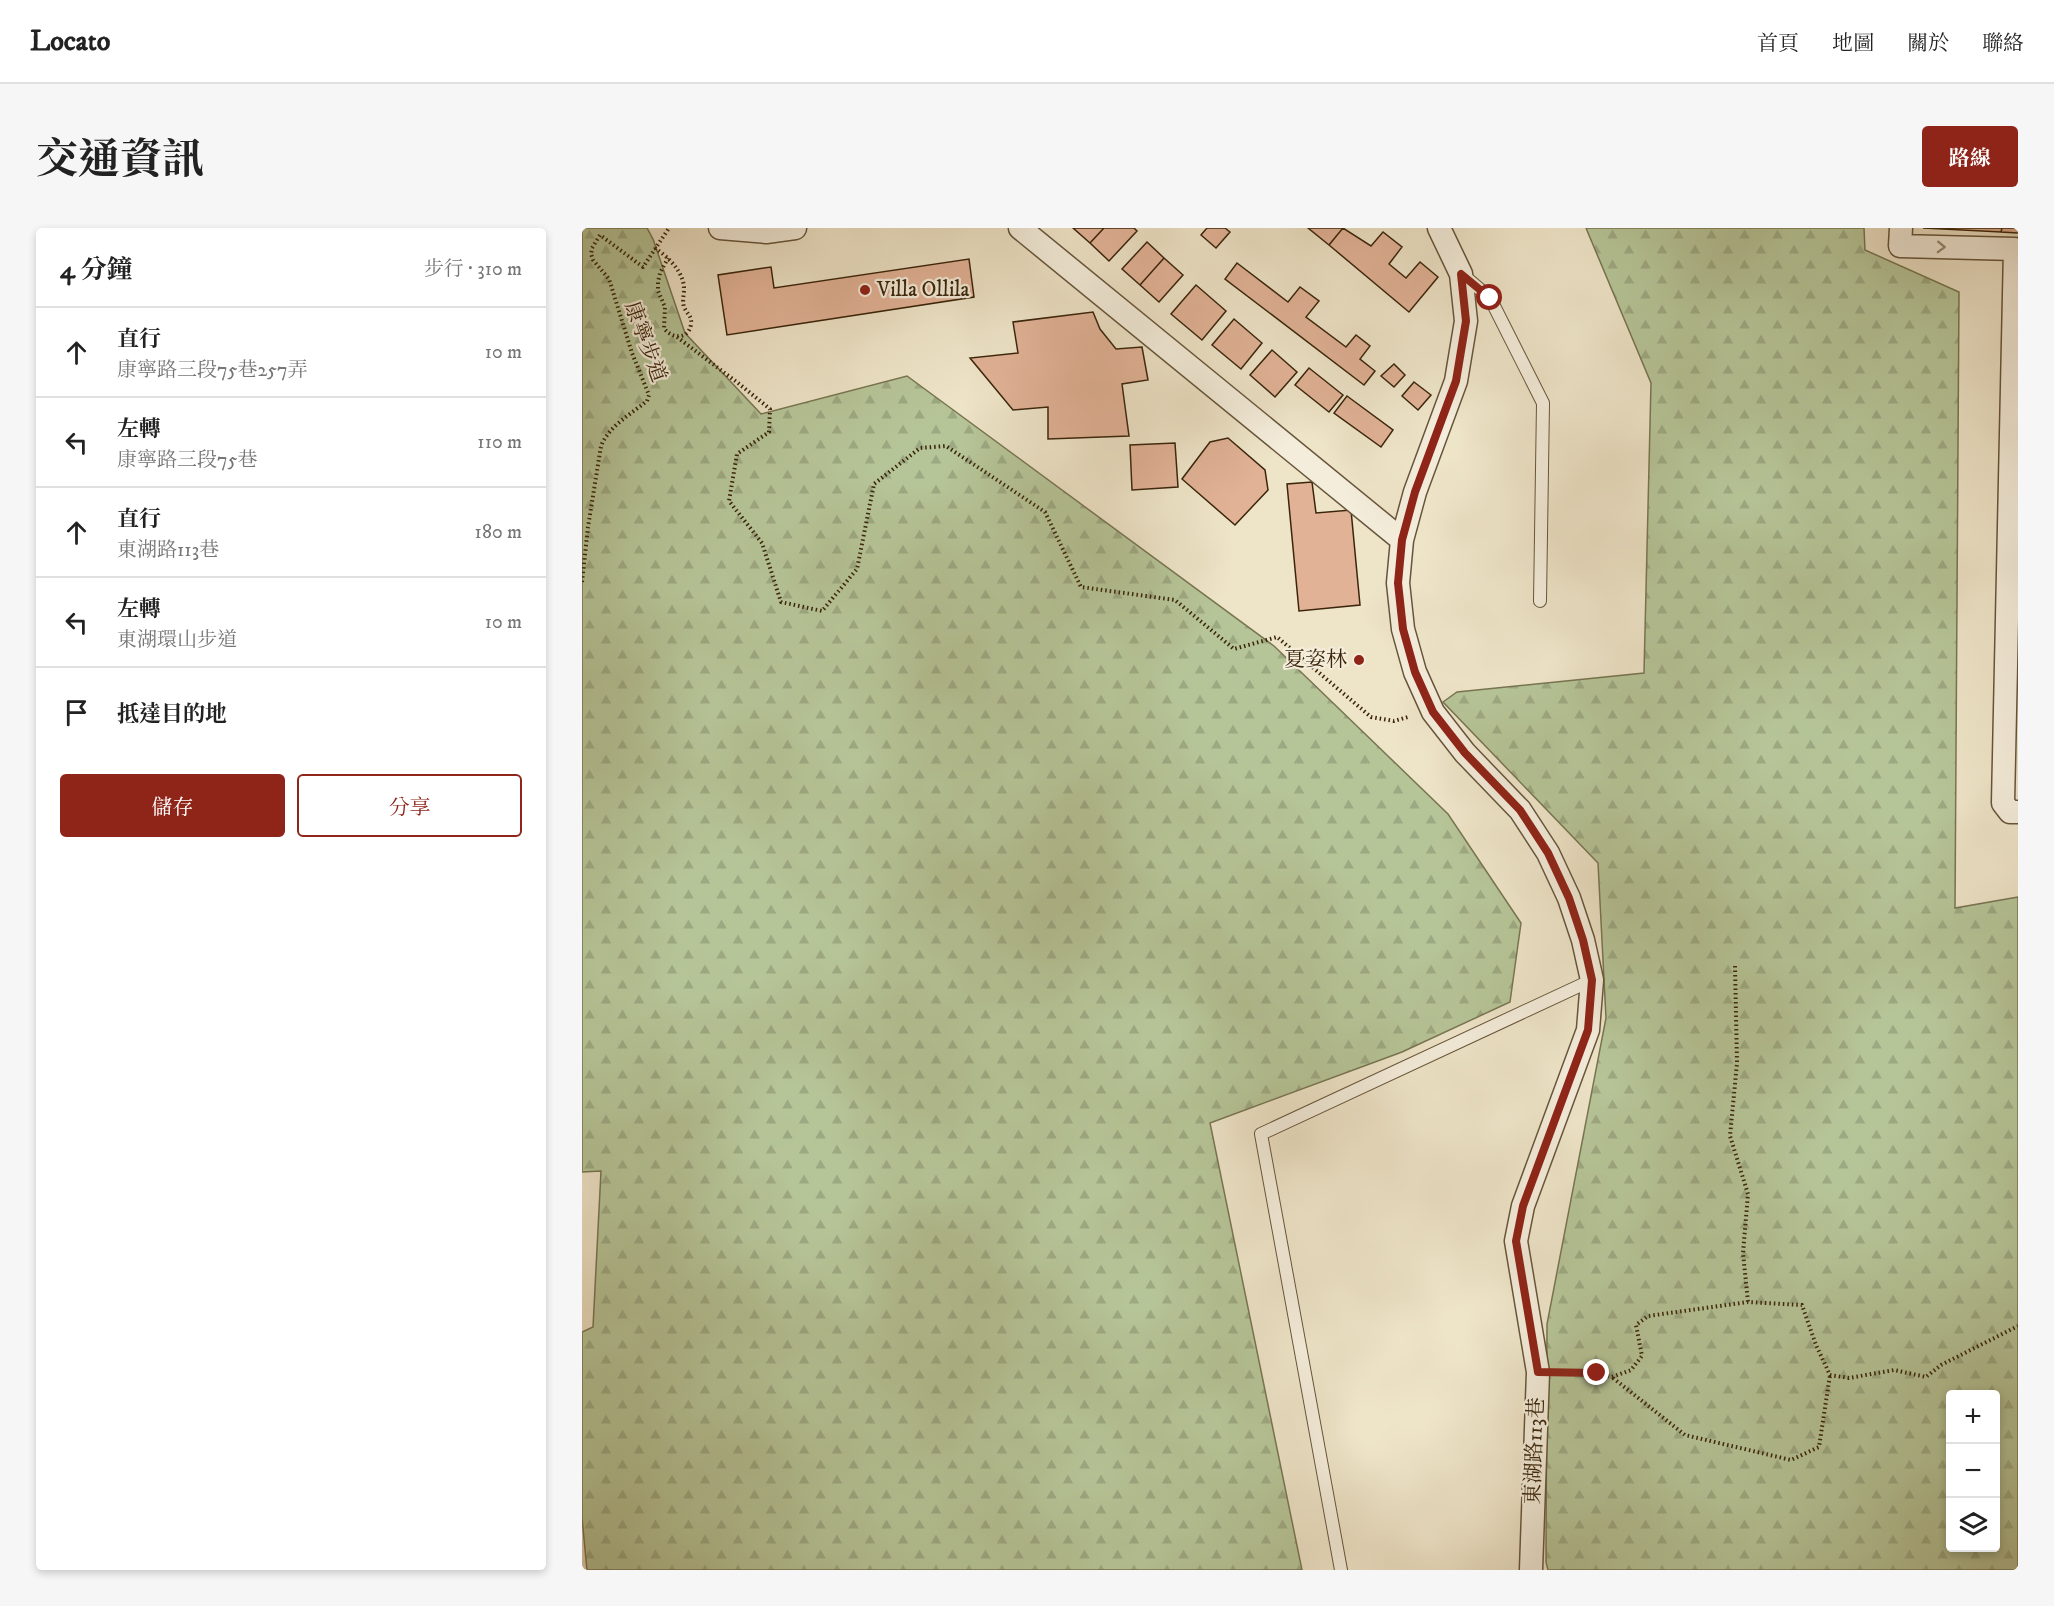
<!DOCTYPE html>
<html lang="zh-TW">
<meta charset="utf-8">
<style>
body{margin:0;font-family:"IM FELL DW Pica","Noto Serif TC",serif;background:#f6f6f6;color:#222}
.controls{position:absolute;right:18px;bottom:18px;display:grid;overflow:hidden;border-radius:6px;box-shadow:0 3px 9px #0003}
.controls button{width:54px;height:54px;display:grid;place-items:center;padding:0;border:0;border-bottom:2px solid #e0e0e0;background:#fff;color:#222;font:30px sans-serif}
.stop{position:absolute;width:18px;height:18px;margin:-14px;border:4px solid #8f2418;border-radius:50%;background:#fff}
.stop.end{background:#8f2418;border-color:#fff;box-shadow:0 2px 6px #0008}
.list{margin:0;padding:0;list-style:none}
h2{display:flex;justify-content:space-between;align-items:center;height:78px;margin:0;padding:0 24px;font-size:26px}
h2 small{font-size:20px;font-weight:400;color:#767676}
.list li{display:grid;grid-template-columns:39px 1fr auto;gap:18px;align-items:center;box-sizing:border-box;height:90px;padding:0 24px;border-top:2px solid #e0e0e0}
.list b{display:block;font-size:22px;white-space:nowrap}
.list p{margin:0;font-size:20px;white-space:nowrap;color:#767676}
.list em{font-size:20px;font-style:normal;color:#767676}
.actions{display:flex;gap:12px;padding:18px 24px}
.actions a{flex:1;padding:14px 0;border:2px solid #8f2418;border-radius:6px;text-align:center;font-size:21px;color:#8f2418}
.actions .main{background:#8f2418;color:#fff}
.icon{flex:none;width:33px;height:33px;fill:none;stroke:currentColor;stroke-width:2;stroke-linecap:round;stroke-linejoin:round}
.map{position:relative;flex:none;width:1436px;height:1342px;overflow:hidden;border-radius:6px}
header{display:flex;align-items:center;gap:36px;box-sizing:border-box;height:84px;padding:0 30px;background:#fff;border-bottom:2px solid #e0e0e0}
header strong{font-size:28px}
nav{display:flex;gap:33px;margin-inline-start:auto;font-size:21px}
.intro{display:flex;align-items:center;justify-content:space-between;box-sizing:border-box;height:144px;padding:0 36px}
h1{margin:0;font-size:42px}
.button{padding:15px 27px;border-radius:6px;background:#8f2418;color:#fff;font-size:21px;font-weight:700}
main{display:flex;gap:36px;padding:0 36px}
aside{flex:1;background:#fff;border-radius:6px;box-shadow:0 3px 9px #0003}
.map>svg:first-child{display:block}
</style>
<header>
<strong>Locato</strong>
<nav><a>首頁</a><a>地圖</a><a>關於</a><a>聯絡</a></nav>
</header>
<div class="intro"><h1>交通資訊</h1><a class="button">路線</a></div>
<main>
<aside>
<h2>4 分鐘<small>步行 · 310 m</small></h2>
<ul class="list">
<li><svg class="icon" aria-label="ahead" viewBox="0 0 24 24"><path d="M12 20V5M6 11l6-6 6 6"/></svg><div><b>直行</b><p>康寧路三段75巷257弄</p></div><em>10 m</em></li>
<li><svg class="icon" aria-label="left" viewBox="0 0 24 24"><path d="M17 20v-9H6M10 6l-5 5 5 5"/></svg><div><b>左轉</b><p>康寧路三段75巷</p></div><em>110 m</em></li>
<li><svg class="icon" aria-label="ahead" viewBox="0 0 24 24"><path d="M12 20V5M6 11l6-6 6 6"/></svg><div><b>直行</b><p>東湖路113巷</p></div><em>180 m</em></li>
<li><svg class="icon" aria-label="left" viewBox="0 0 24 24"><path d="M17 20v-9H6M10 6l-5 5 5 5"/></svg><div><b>左轉</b><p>東湖環山步道</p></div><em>10 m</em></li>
<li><svg class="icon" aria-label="arrive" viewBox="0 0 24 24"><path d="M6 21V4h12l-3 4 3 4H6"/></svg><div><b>抵達目的地</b></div></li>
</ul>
<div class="actions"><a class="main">儲存</a><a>分享</a></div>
</aside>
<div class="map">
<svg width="1436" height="1342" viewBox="0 0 1436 1342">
<defs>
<pattern id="forest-firs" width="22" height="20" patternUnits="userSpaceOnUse" patternTransform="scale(1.5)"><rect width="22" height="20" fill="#b6c598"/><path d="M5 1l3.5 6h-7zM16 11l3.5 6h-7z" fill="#9da982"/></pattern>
</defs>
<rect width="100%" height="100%" fill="#eee4c8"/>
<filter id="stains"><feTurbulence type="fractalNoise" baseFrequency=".00333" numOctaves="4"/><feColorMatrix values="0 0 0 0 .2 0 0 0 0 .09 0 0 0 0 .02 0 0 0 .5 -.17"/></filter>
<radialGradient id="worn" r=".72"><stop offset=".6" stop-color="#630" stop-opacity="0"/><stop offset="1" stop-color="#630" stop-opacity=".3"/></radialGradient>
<path fill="url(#forest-firs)" stroke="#787552" stroke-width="1.5" fill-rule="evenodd" d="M0 0H65L71 11 103 105 179 186 325 148 692 418 866 586 939 695 928 774 820 824 628 895 720 1342H5L0 1290V1104L11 1099 19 943 0 944Z
M1004 0H1282L1283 22 1377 64 1373 680 1436 669V1342H966L964 1334 965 1096 1024 790 1016 635 861 474 875 464 1062 445 1069 155ZM1368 1166H1414V1320H1368Z"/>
<path fill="#e1b296" stroke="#3a250b" stroke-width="1.5" d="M491 0H522L508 15Z
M522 0H552L555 3 527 33 508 15Z
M625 0H643L648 4 634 20 619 7Z
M726 0H761L747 17Z
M761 0 789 18 801 4 820 19 807 36 824 50 838 34 856 49 827 84 747 17Z
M1341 0H1420L1419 4Z
M1420 0H1436V5L1419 4Z
M565 14 582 30 558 57 540 41Z
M582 30 601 47 577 74 558 57Z
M387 31 392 69 145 107 136 47 189 39 192 60Z
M655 35 706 74 718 59 737 73 724 89 764 119 774 107 788 118 778 131 793 143 782 157 643 51Z
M614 57 644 83 620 112 589 86Z
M511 84 518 101 534 121 560 119 566 152 540 156 547 208 466 211V179L431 182 388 130 436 125 431 94Z
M652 91 680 115 659 141 630 117Z
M690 122 715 144 693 169 668 147Z
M812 136 823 147 812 159 799 148Z
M727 140 761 167 747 184 713 157Z
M832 154 849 167 836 182 820 168Z
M765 168 811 202 799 219 752 185Z
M646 210 683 242 686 262 653 297 600 251 628 214Z
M593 215 596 259 550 262 548 217Z
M730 254 734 285 769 282 778 377 717 383 705 256Z"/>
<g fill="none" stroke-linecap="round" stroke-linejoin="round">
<defs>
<path id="lane" d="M880 46 908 70 961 175 958 373
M759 1342 679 906 1010 752"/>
<path id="street" d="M138 0 184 4 213 0
M438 0 820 312
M857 0 879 46 884 93 874 153 833 264 820 312 816 355 821 401 833 444 851 484 883 525 938 582 966 625 987 670 1001 712 1010 752 1006 802 941 978 934 1013 956 1144 949 1342
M1319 0 1318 18 1433 21 1421 575 1428 584H1436"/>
</defs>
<use href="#lane" stroke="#67553a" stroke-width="14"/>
<use href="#street" stroke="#67553a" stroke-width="25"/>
<path stroke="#3a250b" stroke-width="4" stroke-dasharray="1.5 3" stroke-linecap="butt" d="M73 20C86 29 102 44 102 61 102 67 100 73 102 79 105 86 110 88 109 96 107 112 89 111 82 100L83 79 76 63V54L78 45 86 30
M95 109 156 155 188 181 187 204 155 226 147 273 180 315 199 374 240 383 275 341 292 256 338 220 364 218 463 284 499 359 593 372 652 421 695 409 789 489 812 493 826 489
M0 354 6 299 19 218C27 198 49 186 65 173L67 167 50 125 27 51 11 32 9 26 10 20 18 7 61 39 87 0
M1153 738 1155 835 1148 908 1166 966 1161 1025 1166 1074
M981 1145H1015L1030 1149 1049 1142 1060 1128 1054 1097 1066 1088 1166 1074 1220 1077 1234 1117 1248 1147 1267 1150 1312 1142 1344 1149 1359 1137 1436 1098
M1031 1150 1103 1207 1209 1232 1237 1219 1248 1147"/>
<use href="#lane" stroke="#f4eddb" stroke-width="12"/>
<use href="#street" stroke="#f4eddb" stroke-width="22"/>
</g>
<defs><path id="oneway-chevron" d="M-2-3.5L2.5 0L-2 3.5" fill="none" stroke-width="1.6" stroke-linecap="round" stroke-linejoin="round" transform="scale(1.5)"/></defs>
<use stroke="#978973" href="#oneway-chevron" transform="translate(1359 19) rotate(2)"/>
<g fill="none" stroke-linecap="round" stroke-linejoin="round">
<path stroke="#8f2418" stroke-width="8" d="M908 70 879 46 884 93 874 153 833 264 820 312 816 355 821 401 833 444 851 484 883 525 938 582 966 625 987 670 1001 712 1010 752 1006 802 941 978 934 1013 956 1144 1015 1145"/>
</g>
<g fill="#8f2418" stroke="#f4eddb" stroke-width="2">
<circle cx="283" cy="62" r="6"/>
<circle cx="777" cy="432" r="6"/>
</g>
<g text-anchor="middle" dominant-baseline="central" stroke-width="4.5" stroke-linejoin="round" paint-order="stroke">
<g font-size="21" fill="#3a250b" stroke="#f4eddb" text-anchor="start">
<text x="295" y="62">Villa Ollila</text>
<text x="765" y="432" text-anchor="end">夏姿林</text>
</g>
<g font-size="21" fill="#3a250b" stroke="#f4eddb">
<text transform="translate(63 114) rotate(70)">康寧步道</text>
<text transform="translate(953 1223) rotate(-88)">東湖路113巷</text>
</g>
</g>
<rect width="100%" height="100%" filter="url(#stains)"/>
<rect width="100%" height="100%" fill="url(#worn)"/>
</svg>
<div class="controls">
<button>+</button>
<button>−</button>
<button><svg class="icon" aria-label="layers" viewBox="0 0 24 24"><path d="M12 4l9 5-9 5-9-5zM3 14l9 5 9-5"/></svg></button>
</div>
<div class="stop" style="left:908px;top:70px"></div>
<div class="stop end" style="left:1015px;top:1145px"></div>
</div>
</main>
